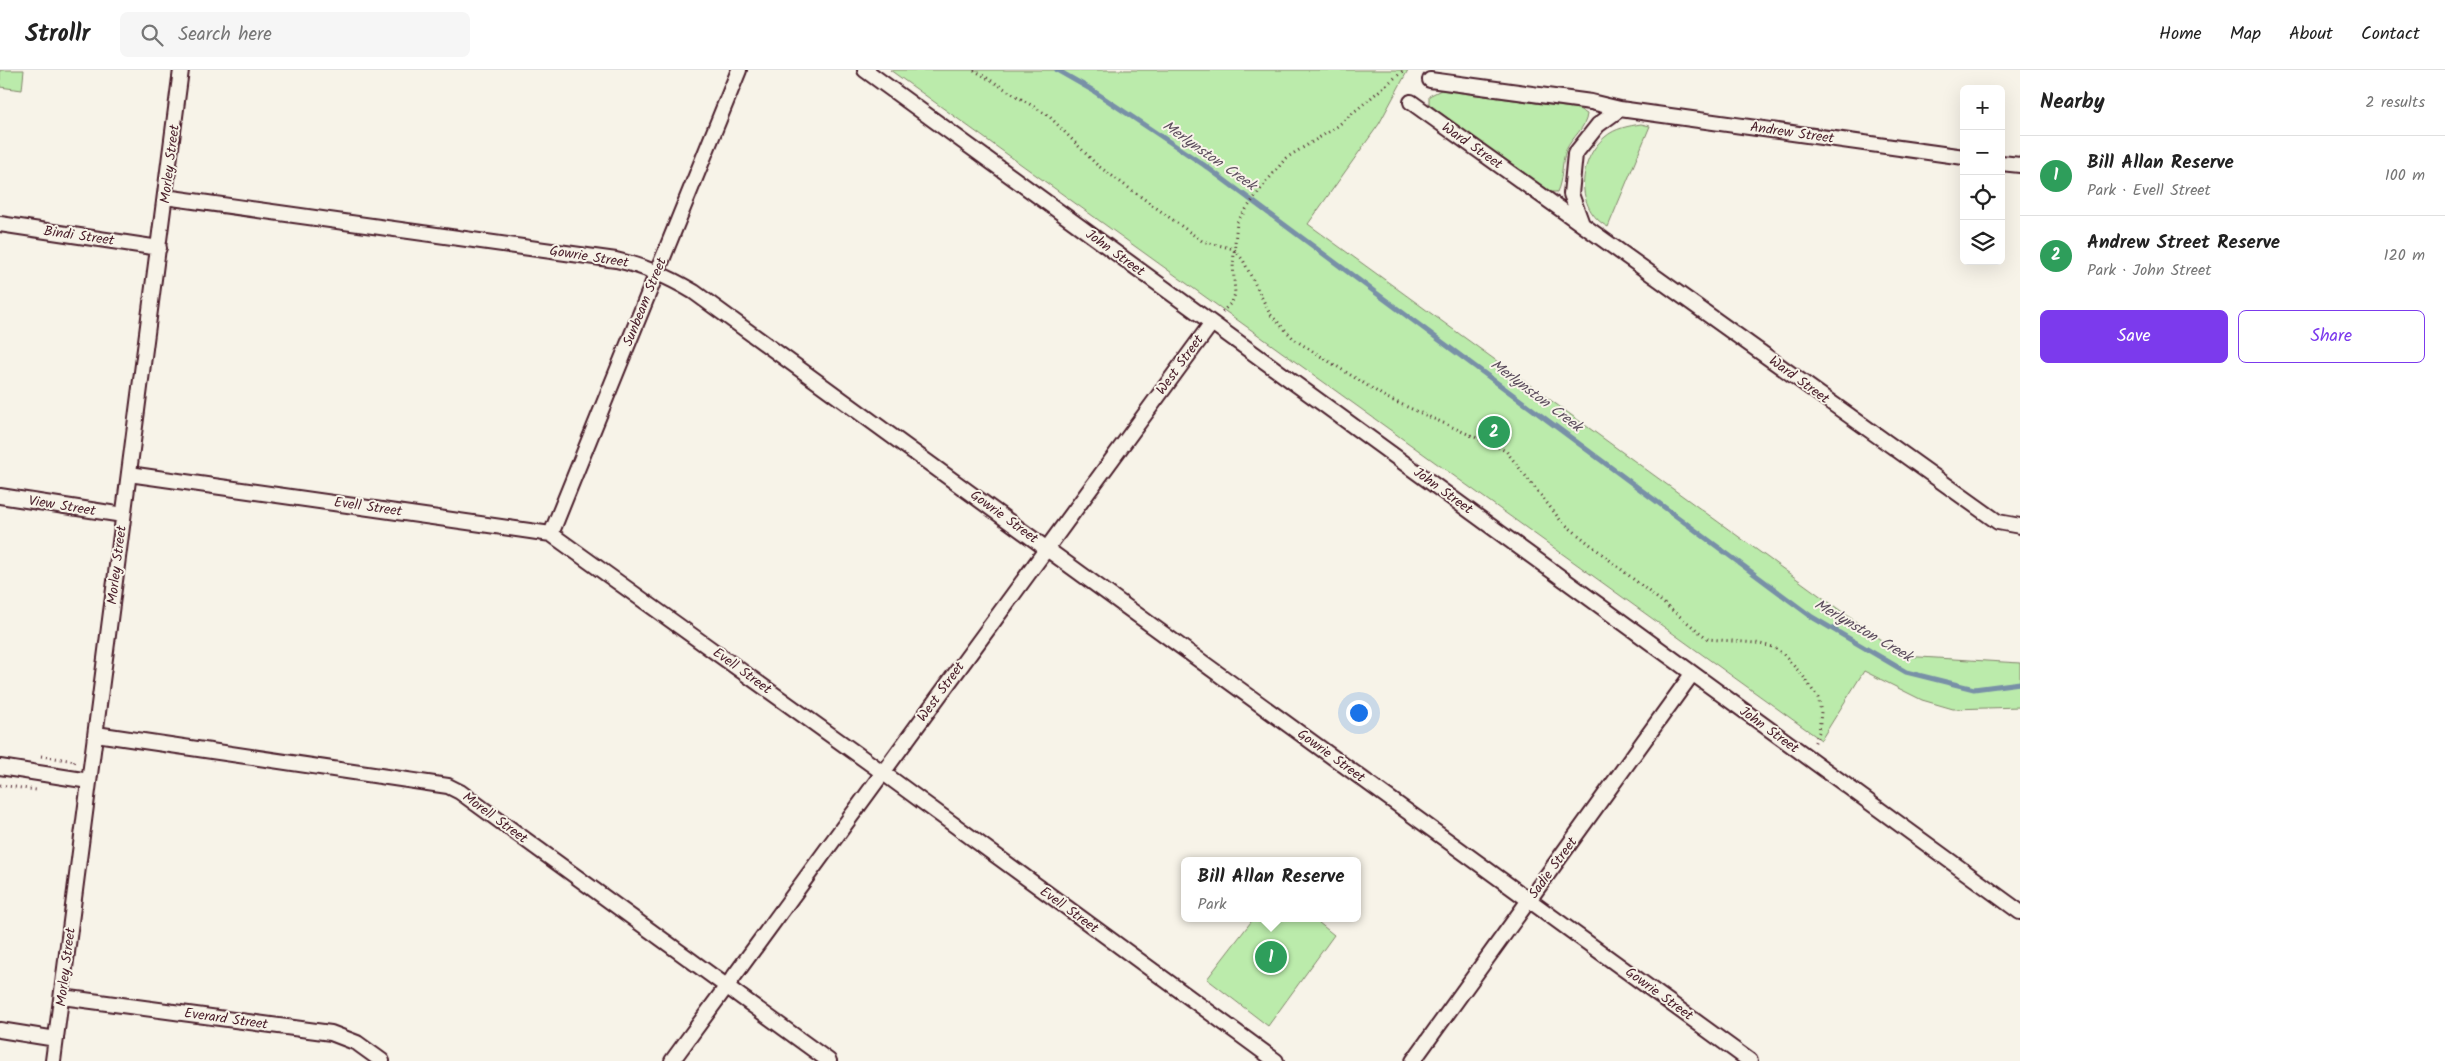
<!DOCTYPE html>
<meta charset="utf-8">
<style>
body{margin:0;font-family:Kalam,sans-serif;background:#f6f6f6;color:#222}
.controls{position:absolute;right:15px;top:15px;display:grid;overflow:hidden;border-radius:8px;box-shadow:0 5px 20px #0002}
.controls button{width:45px;height:45px;display:grid;place-items:center;padding:0;border:0;border-bottom:1px solid #e0e0e0;background:#fff;color:#222;font:25px sans-serif}
.you{position:absolute;left:1358px;top:642px;width:18px;height:18px;margin:-12px;border:4px solid #fff;border-radius:50%;background:#1a73e8;box-shadow:0 0 0 8px #1a73e833}
.badge{display:grid;place-items:center;width:32px;height:32px;border-radius:50%;background:#7c3aed;color:#fff;font-size:16px;font-weight:700}
.pin{position:absolute;translate:-50% -50%;border:2px solid #fff;box-shadow:0 1px 5px #0006}
.popup{position:absolute;left:1181px;top:787px;width:180px;height:65px;box-sizing:border-box;display:grid;place-content:center;border-radius:8px;background:#fff;filter:drop-shadow(0 1px 4px #0005);font-size:16px;white-space:nowrap;color:#767676}
.popup b{font-size:19px;color:#222}
.popup::after{content:'';position:absolute;left:50%;top:100%;margin-left:-10px;border:10px solid transparent;border-top-color:#fff}
.list{margin:0;padding:0;list-style:none}
h2{display:flex;justify-content:space-between;align-items:center;height:65px;margin:0;padding:0 20px;font-size:21px}
h2 small{font-size:16px;font-weight:400;color:#767676}
.list li{display:grid;grid-template-columns:32px 1fr auto;gap:15px;align-items:center;box-sizing:border-box;height:80px;padding:0 20px;border-top:1px solid #e0e0e0}
.list b{display:block;font-size:19px;white-space:nowrap}
.list p{margin:0;font-size:16px;white-space:nowrap;color:#767676}
.list em{font-size:16px;font-style:normal;color:#767676}
.actions{display:flex;gap:10px;padding:15px 20px}
.actions a{flex:1;padding:11px 0;border:1px solid #7c3aed;border-radius:8px;text-align:center;font-size:18px;color:#7c3aed}
.actions .main{background:#7c3aed;color:#fff}
.icon{flex:none;width:28px;height:28px;fill:none;stroke:currentColor;stroke-width:2;stroke-linecap:round;stroke-linejoin:round}
.map{position:relative;flex:none;width:2020px;height:991px;overflow:hidden}
header{display:flex;align-items:center;gap:30px;box-sizing:border-box;height:70px;padding:0 25px;background:#fff;border-bottom:1px solid #e0e0e0}
header strong{font-size:24px}
nav{display:flex;gap:28px;margin-inline-start:auto;font-size:18px}
.search{width:350px;height:45px;background:#f6f6f6;display:flex;align-items:center;gap:12px;box-sizing:border-box;padding:0 18px;border-radius:8px;color:#767676;font-size:19px}
main{display:flex}
aside{flex:1;background:#fff}
.map>svg:first-child{display:block}
</style>
<header>
<strong>Strollr</strong>
<div class="search"><svg class="icon" aria-label="search" viewBox="0 0 24 24"><circle cx="10" cy="10" r="6"/><path d="M15 15l6 6"/></svg>Search here</div>
<nav><a>Home</a><a>Map</a><a>About</a><a>Contact</a></nav>
</header>
<main>
<div class="map">
<svg width="2020" height="991" viewBox="0 0 2020 991">
<rect width="100%" height="100%" fill="#f7f3e8"/>
<filter id="ink" filterUnits="userSpaceOnUse"><feTurbulence type="fractalNoise" baseFrequency=".02" numOctaves="2"/><feDisplacementMap in="SourceGraphic" scale="10" xChannelSelector="R" yChannelSelector="G"/><feConvolveMatrix kernelMatrix="1 2 1 2 8 2 1 2 1" color-interpolation-filters="sRGB"/></filter>
<g filter="url(#ink)">
<path fill="#bbebab" stroke="#82856b" d="M0 0H24L22 20 0 17Z
M890 0H1408L1379 54 1308 154 1903 586 2020 593V637L1953 639 1922 630 1864 601 1821 670Z
M1441 20 1579 39 1587 44C1586 58 1572 67 1566 80 1561 94 1563 109 1557 122H1548L1429 34V26Z
M1641 54 1650 56 1608 157C1574 139 1578 89 1605 67 1615 58 1629 56 1641 54Z
M1254 848H1313L1334 865 1268 956 1207 909Z"/>
<g fill="none" stroke-linecap="round" stroke-linejoin="round">
<path stroke="#7890a7" stroke-width="5" d="M1057 0 1092 20 1204 95 1812 547 1906 602 1974 619 2020 613"/>
<defs>
<path id="street" d="M865 0 2020 842
M1430 10 1591 32 1620 39 1964 87
M1411 32 1998 452 2020 456
M2001 93 2020 95
M165 127 616 190C644 196 669 207 694 222L1750 991
M0 154 159 178
M1582 154 1571 124 1575 84 1598 55 1620 39
M129 404 551 464 882 702 1276 991
M0 426 123 445
M551 464 739 0
M96 664 448 716 460 722 829 991
M0 697 89 711
M62 927 331 963 357 973 382 991
M0 960 56 969
M53 991 181 0
M672 991 1211 254
M1413 991 1692 604"/>
</defs>
<use href="#street" stroke="#4a1f2b" stroke-width="18"/>
<path stroke="#4a1f2b" stroke-width="3" stroke-dasharray="1 4" stroke-linecap="butt" d="M974 0 1049 46 1097 95 1202 171 1234 179 1243 190 1270 244 1295 270 1387 328 1506 381 1561 451 1708 569 1756 573 1773 577 1783 584 1803 606 1818 628 1821 642 1819 662 1814 674
M1222 242 1232 232 1235 224 1233 194 1237 152 1263 116 1286 88 1335 58 1404 0
M41 686 75 691 74 693
M0 715 36 720"/>
<use href="#street" stroke="#f7f3e8" stroke-width="14"/>
</g>
</g>
<g text-anchor="middle" dominant-baseline="central" stroke-width="4" stroke-linejoin="round" paint-order="stroke">
<g font-size="14" fill="#4a1f2b" stroke="#f7f3e8">
<text transform="translate(1792 63) rotate(8)">Andrew Street</text>
<text transform="translate(1472 76) rotate(35)">Ward Street</text>
<text transform="translate(170 94) rotate(-83)">Morley Street</text>
<text transform="translate(79 166) rotate(8)">Bindi Street</text>
<text transform="translate(1115 183) rotate(36)">John Street</text>
<text transform="translate(589 187) rotate(9)">Gowrie Street</text>
<text transform="translate(645 232) rotate(-68)">Sunbeam Street</text>
<text transform="translate(1180 295) rotate(-54)">West Street</text>
<text transform="translate(1799 310) rotate(36)">Ward Street</text>
<text transform="translate(1443 421) rotate(36)">John Street</text>
<text transform="translate(62 436) rotate(9)">View Street</text>
<text transform="translate(368 437) rotate(8)">Evell Street</text>
<text transform="translate(1004 447) rotate(36)">Gowrie Street</text>
<text transform="translate(117 495) rotate(-83)">Morley Street</text>
<text transform="translate(742 601) rotate(36)">Evell Street</text>
<text transform="translate(941 622) rotate(-54)">West Street</text>
<text transform="translate(1769 660) rotate(36)">John Street</text>
<text transform="translate(1331 686) rotate(36)">Gowrie Street</text>
<text transform="translate(495 748) rotate(36)">Morell Street</text>
<text transform="translate(1553 798) rotate(-54)">Sadie Street</text>
<text transform="translate(1069 840) rotate(36)">Evell Street</text>
<text transform="translate(66 897) rotate(-83)">Morley Street</text>
<text transform="translate(1659 924) rotate(36)">Gowrie Street</text>
<text transform="translate(226 949) rotate(8)">Everard Street</text>
</g>
<g font-size="15" font-style="italic" fill="#5d4e5e" stroke="#f7f3e8">
<text transform="translate(1209 86) rotate(35)">Merlynston Creek</text>
<text transform="translate(1536 326) rotate(37)">Merlynston Creek</text>
<text transform="translate(1863 561) rotate(30)">Merlynston Creek</text>
</g>
</g>
</svg>
<div class="controls">
<button>+</button>
<button>−</button>
<button><svg class="icon" aria-label="locate" viewBox="0 0 24 24"><circle cx="12" cy="12" r="6"/><path d="M12 2v4M12 18v4M2 12h4M18 12h4"/></svg></button>
<button><svg class="icon" aria-label="layers" viewBox="0 0 24 24"><path d="M12 4l9 5-9 5-9-5zM3 14l9 5 9-5"/></svg></button>
</div>
<div class="you"></div>
<div class="pin badge" style="left:1271px;top:887px;background:#2e9e5b">1</div>
<div class="popup"><b>Bill Allan Reserve</b>Park</div>
<div class="pin badge" style="left:1494px;top:362px;background:#2e9e5b">2</div>
</div>
<aside>
<h2>Nearby<small>2 results</small></h2>
<ul class="list">
<li><span class="badge" style="background:#2e9e5b">1</span><div><b>Bill Allan Reserve</b><p>Park · Evell Street</p></div><em>100 m</em></li>
<li><span class="badge" style="background:#2e9e5b">2</span><div><b>Andrew Street Reserve</b><p>Park · John Street</p></div><em>120 m</em></li>
</ul>
<div class="actions"><a class="main">Save</a><a>Share</a></div>
</aside>
</main>
